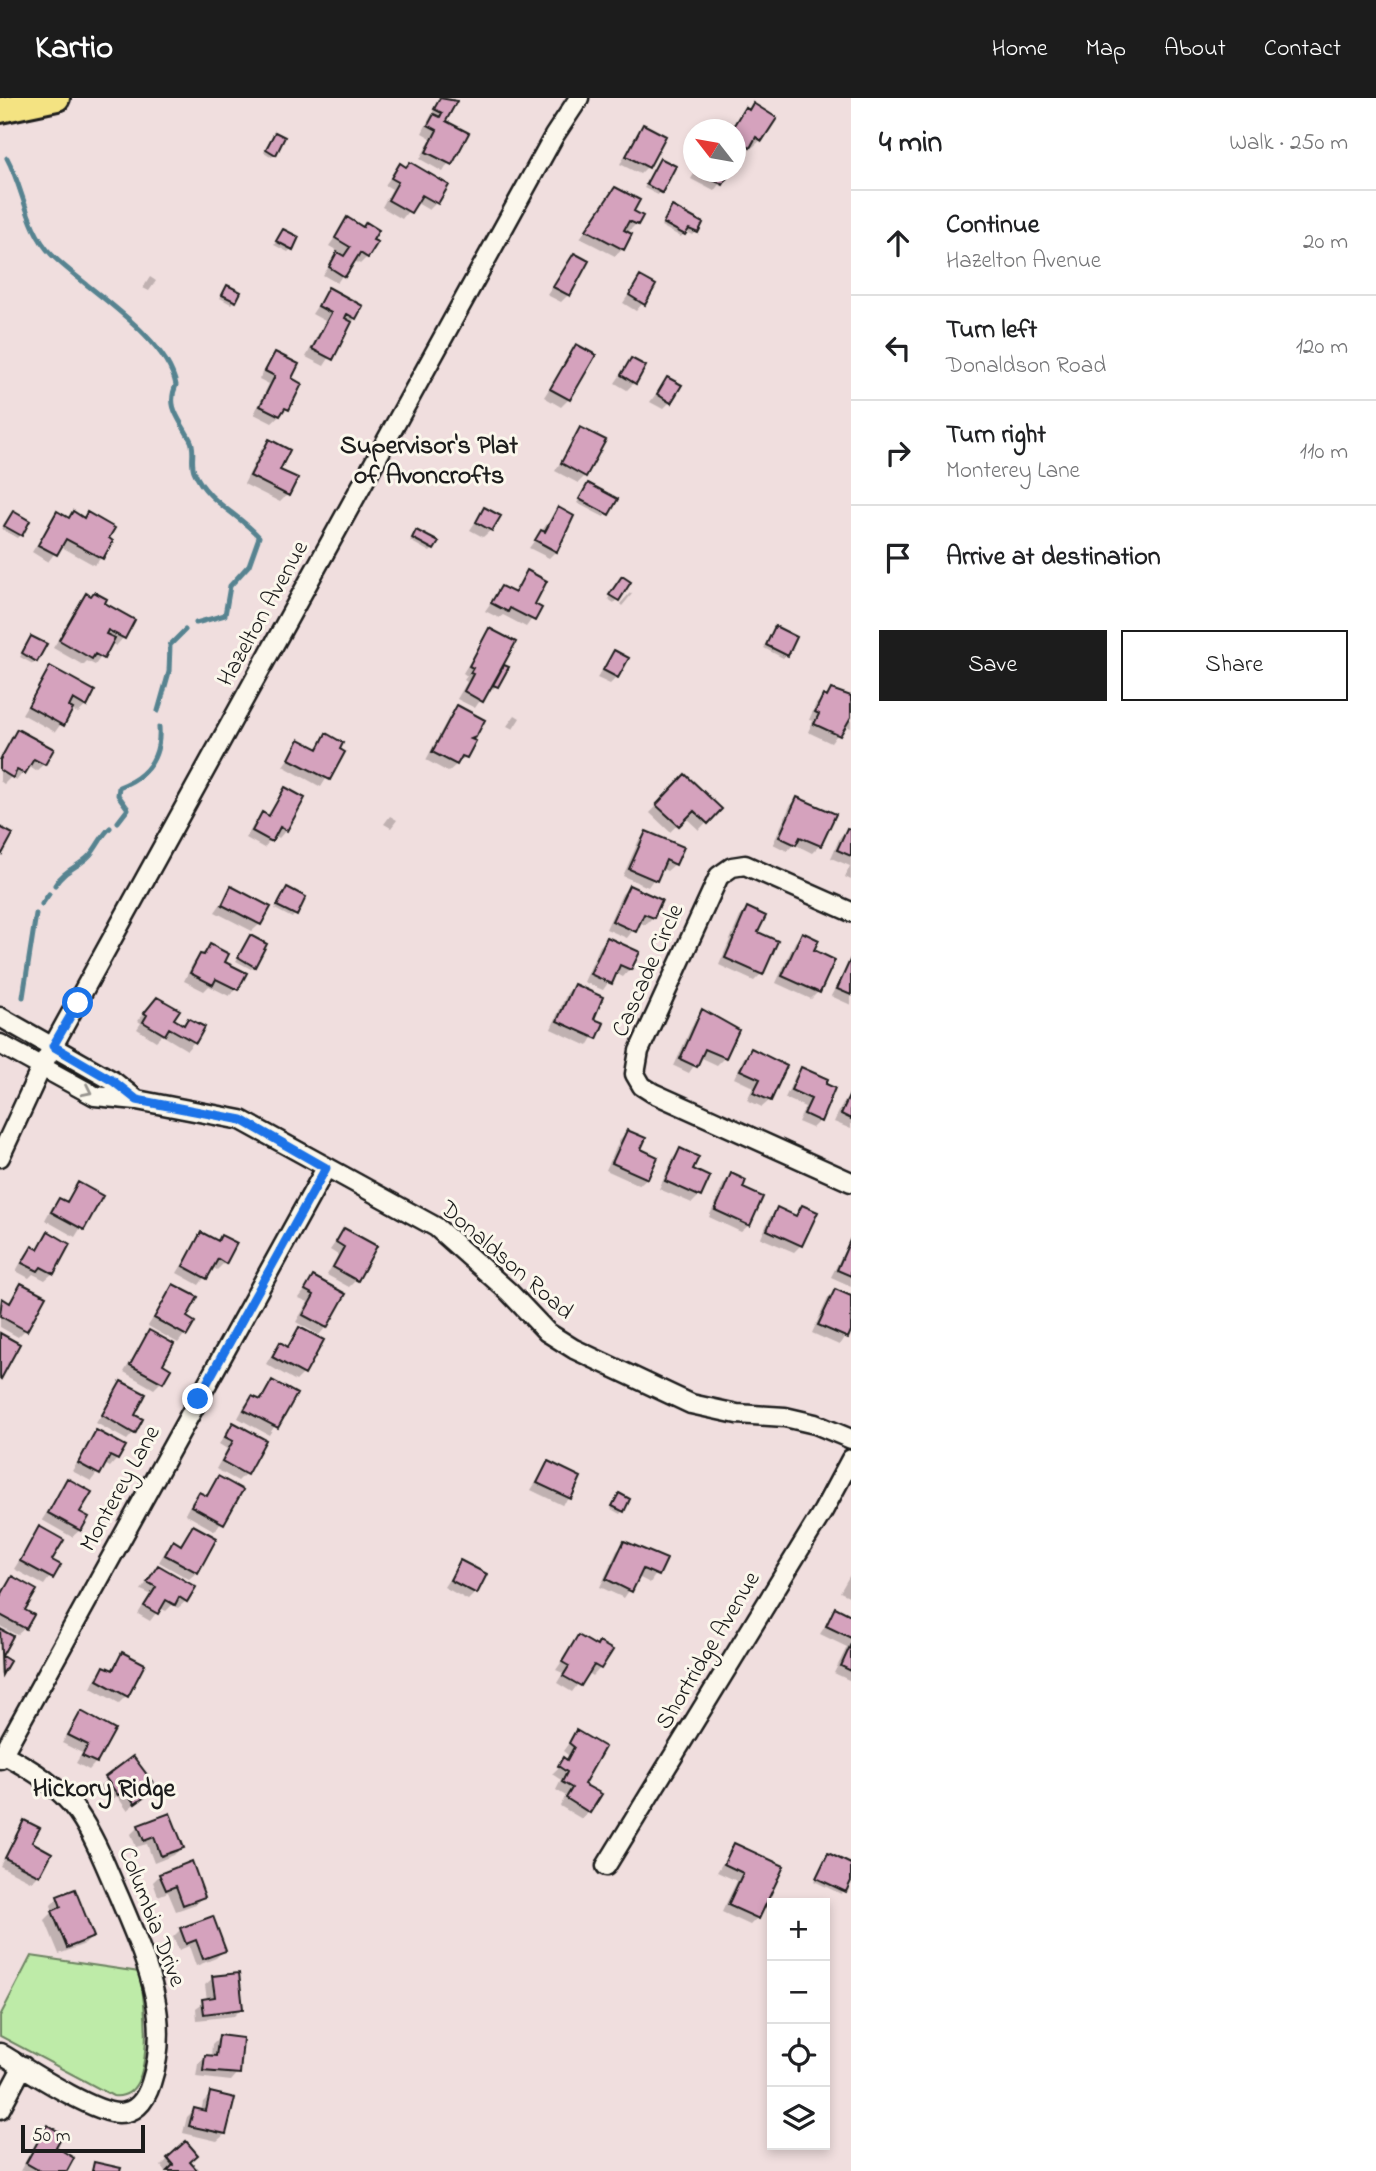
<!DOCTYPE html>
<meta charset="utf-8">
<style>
body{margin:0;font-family:"Indie Flower",sans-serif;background:#f6f6f6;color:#202124}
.controls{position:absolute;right:21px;bottom:21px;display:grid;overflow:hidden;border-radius:0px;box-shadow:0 4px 10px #0003}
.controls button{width:63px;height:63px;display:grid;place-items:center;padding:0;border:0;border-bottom:2px solid #e0e0e0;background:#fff;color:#202124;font:35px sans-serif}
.compass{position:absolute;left:683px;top:21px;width:63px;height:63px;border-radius:50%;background:#fff;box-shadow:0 4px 10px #0003;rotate:301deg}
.scale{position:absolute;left:21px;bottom:18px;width:124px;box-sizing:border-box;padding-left:7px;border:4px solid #1c1c1c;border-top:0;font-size:19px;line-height:24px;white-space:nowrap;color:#1c1c1c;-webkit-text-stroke:5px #fbf7ec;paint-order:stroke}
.stop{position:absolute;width:21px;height:21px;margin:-16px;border:5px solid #1a73e8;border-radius:50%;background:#fff}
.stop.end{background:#1a73e8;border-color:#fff;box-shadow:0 2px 7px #0008}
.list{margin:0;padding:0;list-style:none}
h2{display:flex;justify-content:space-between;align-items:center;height:91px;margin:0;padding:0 28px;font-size:30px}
h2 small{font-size:23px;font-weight:400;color:#757577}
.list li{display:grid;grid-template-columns:46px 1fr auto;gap:21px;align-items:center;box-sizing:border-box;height:105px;padding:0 28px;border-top:2px solid #e0e0e0}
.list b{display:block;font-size:26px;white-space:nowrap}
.list p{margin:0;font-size:23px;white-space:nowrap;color:#757577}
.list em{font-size:23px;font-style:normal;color:#757577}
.actions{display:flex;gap:14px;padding:21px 28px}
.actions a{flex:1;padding:16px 0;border:2px solid #1c1c1c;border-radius:0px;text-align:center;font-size:24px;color:#1c1c1c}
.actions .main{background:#1c1c1c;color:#fff}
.icon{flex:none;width:38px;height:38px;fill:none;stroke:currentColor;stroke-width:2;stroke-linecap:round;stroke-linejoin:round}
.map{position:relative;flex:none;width:851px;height:2073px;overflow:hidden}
header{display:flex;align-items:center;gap:42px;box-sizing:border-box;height:98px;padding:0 35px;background:#1c1c1c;color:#fff}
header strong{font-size:33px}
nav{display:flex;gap:38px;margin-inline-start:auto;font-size:24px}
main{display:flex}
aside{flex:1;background:#fff}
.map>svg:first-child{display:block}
</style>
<header>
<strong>Kartio</strong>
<nav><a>Home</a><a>Map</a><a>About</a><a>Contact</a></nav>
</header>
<main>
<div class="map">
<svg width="851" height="2073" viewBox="0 0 851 2073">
<rect width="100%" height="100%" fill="#f0dede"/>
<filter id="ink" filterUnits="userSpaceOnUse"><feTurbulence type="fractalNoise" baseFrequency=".0143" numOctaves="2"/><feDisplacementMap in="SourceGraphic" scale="14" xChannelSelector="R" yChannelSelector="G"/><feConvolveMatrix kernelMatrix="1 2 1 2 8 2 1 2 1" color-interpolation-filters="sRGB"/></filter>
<g filter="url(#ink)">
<path fill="#beeba8" stroke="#6d8462" stroke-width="2" d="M31 1858 139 1874C145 1900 159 2004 113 1998L0 1938V1918Z"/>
<path fill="#0003" d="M440 0 455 4 444 23 467 35 443 74 420 61 431 40 422 35Z
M753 7 761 42 753 49 750 47 741 56 736 53V32H730L738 19Z
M644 28 647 69 640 76 620 66Z
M275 36V55L272 59 264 54Z
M660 62 661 93 658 97 644 90Z
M400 67 436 105 429 112 415 104 402 121 382 109 392 91 385 87Z
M695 74H728L714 93 691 81Z
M616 91 632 114 636 126 627 135 623 151 615 158 580 140Z
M669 113 701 126 696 134 693 137 685 133 681 139 661 128Z
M347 122 371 142 367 159 360 166 353 162 337 185 323 177 340 154 329 148Z
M280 136 291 151 288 154 274 147Z
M574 157 568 197 561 204 547 197Z
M150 179 156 183 149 193 143 190Z
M640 180 643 205 636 213 623 205Z
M227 189 234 203 231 206 220 200Z
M328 192 355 220 324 268 306 259 325 223 312 216Z
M576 248 569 301 561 309 544 299Z
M275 256 289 281 300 286 287 311 272 325 254 316 269 286 259 281Z
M631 262 634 285 627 292 615 285Z
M667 281 670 304 663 311 650 304Z
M581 331 585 378 578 385 555 373Z
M269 343 287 397 280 404 244 386 262 350Z
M588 387 616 401 604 419 577 405Z
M484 411 491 432 483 439 470 432Z
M558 411 556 453 549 460 529 450Z
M13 415 20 437 17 440 2 431Z
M57 415 68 421 73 416 83 421 87 417 101 460 94 467 60 448 48 464 32 454Z
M416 434 433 451 430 454 410 443Z
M527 474 532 507 539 511 526 529 503 517 499 520 485 513 501 490 512 496Z
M619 483 629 484 614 505 608 501Z
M630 495 632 496 622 508 620 506Z
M86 497 133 523 123 540 116 548 111 545 95 567 87 563 83 567 53 550Z
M775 530 786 557 783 560 764 550Z
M489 532 499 574 506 570 496 588 493 591 489 589 475 610 457 601 467 584 464 582 467 578 463 575Z
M28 543 36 563 33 566 20 559Z
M615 554 617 579 610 586 597 580Z
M50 570 86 608 78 615 71 612 55 634 22 616Z
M831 593 851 600V630L844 627 831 645 808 634 813 623 809 622 816 606Z
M457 609 474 638 470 642 474 644 465 659 448 674 426 662 450 617Z
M515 617 520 620 513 631 507 628Z
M18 633 44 666 36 673 28 668 17 682 11 679 4 686 0 683V659Z
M326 637 342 655 321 689 283 668 300 643 315 652Z
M685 679 719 711 699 732 685 719 670 734 650 715Z
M285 691 286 732 279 740 274 737 264 750 246 740 255 724 262 717 266 719Z
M797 701 820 747 812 755 794 746 787 753 773 746 790 708Z
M390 718 397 722 391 730 384 726Z
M847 732 851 734V782L845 779 850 768 831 760 840 739Z
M647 735 675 766 667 773 661 770 648 789 623 778 639 742Z
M629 789 653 819 645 827 639 824 627 840 606 831 622 796Z
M232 790 260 826 252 833 215 814Z
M284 794 295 816 292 820 275 811Z
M748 812 761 876 754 883 719 867 740 819Z
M802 836 812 853 818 894 811 901 776 885 795 844Z
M250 839 254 868 251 871 236 863Z
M607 841 630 871 623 879 615 875 603 892 584 884 600 848Z
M210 848 236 891 229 898 209 888 204 893 184 883 193 865Z
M851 861V907L831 898Z
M574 888 591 922 601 926 588 948 551 931 567 895Z
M150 908 182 928 189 922 202 930 194 944 187 952 162 937 156 943 137 931 141 925 138 923Z
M702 913 725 959 717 967 700 959 689 975 674 968 695 921Z
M751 952 770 1002 762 1009 747 1002 753 989 734 980 744 959Z
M802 971 819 1023 812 1030 798 1024 805 1009 785 1000 795 978Z
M850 998H851V1031L834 1024 843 1005Z
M627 1034 639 1052 647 1080 639 1087 606 1072 620 1041Z
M681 1052 699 1098 692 1105 659 1091 673 1060Z
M731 1077 740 1091 749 1127 741 1134 709 1119 724 1085Z
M78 1086 100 1099 75 1139 45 1122 52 1109 59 1102 65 1105Z
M802 1109 801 1147 794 1154 761 1140 770 1119 778 1111 794 1119Z
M344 1132 356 1182 349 1189 327 1177 338 1157 330 1152Z
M48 1136 53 1175 45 1182 33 1176 29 1180 16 1173 25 1157 32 1150 36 1152Z
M201 1136 216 1144 222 1139 224 1165 217 1172 212 1169 199 1187 177 1175Z
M851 1139V1188L831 1179Z
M314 1180 326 1229 319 1237 296 1224 308 1204 299 1200Z
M22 1187 25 1232 18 1239 0 1229V1205L8 1206Z
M173 1188 184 1220 193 1225 178 1245 148 1228Z
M835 1193 851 1200V1229L839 1247 812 1235 828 1200Z
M299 1231 303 1276 296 1283 266 1266 273 1254 280 1246 286 1250Z
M149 1234 160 1267 161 1284 154 1291 124 1274Z
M272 1284 294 1297 269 1337 238 1320 245 1307 253 1300 259 1303Z
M122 1285 133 1317 134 1334 127 1342 96 1325Z
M233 1326 245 1376 238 1383 216 1371 227 1351 219 1346Z
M97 1334 117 1361 110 1369 104 1366 91 1383 72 1373Z
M548 1365 569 1400 562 1407 531 1392Z
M218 1380 241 1392 215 1433 185 1416 192 1403 199 1396 205 1399Z
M67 1382 78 1415 80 1432 72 1439 42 1422Z
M619 1397 623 1412 620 1416 611 1411Z
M193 1429 197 1474 189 1481 159 1464 166 1452 173 1444 179 1448Z
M39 1431 50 1463 58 1468 44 1487 14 1471Z
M624 1446 665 1462 650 1485 638 1479 624 1500 600 1489 617 1453Z
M460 1464 475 1495 468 1502 444 1489Z
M158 1469 186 1503 178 1510 172 1507 166 1513 160 1510 150 1523 138 1516 150 1496 141 1492Z
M851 1475V1499L840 1494Z
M12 1480 23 1513 25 1530 17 1537 0 1528V1496Z
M835 1512 851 1519V1583L834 1575 847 1549 820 1536Z
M579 1539 596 1549 600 1570 593 1578 587 1574 572 1594 557 1585 563 1575 556 1572Z
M122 1556 126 1598 119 1605 91 1590 97 1577 105 1570 110 1573Z
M0 1559 8 1563 0 1577Z
M81 1615 96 1664 89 1672 76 1665 82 1655 62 1645Z
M577 1634 582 1686 589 1714 582 1721 560 1708 566 1698 556 1692 561 1682 552 1676 565 1663 568 1657 563 1653Z
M133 1661 154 1690 127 1712 117 1698 110 1703 99 1688Z
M25 1725 39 1777 32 1784 0 1768 18 1732Z
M139 1728 182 1749 174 1757 154 1765 147 1746 136 1749 131 1736Z
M734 1747 757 1820 750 1827 722 1814 737 1783 717 1774Z
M828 1757 851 1768V1779L841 1796 814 1783Z
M160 1777 203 1798 196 1806 176 1813 168 1794 158 1798 153 1784Z
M58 1800 92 1839 85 1846 59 1856 45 1822 53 1814 51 1807Z
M181 1831 224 1852 216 1860 196 1868 189 1848 179 1852 173 1839Z
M213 1880 242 1910 234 1918 197 1922 196 1910 207 1902 205 1887Z
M219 1939 238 1975 231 1983 196 1979 198 1966 205 1959H211L212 1946Z
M211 1996 225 2036 217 2043 183 2035 187 2019 194 2012 201 2014 203 2004Z
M47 2030 65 2073H20L40 2037Z
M168 2061 188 2064 196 2073H165L161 2068Z"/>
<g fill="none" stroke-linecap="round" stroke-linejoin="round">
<path stroke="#578390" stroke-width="5" d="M7 60C24 91 26 131 52 157 86 191 167 238 176 287 166 309 180 321 190 341 196 351 190 363 194 373 206 403 239 416 259 439L249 467 230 488 225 517 196 525
M158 613 169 574 170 547 185 532
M118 724 128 711 118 697 119 689C147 679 161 659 159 629
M55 787C64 772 79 769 90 757 98 748 101 738 110 730
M42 806 49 796
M23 899 36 816"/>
</g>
<path fill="#d5a2bd" stroke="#1c1c1c" stroke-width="2" d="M440 0 457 3 446 23 469 35 452 67 426 54 437 32 428 27 434 16 440 19 442 15 434 11Z
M753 5 777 20 762 43 756 39 750 50 736 41V32H731L745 9 749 12Z
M643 26 666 38 649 70 626 58Z
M275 34 285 39 276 57 266 51Z
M660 60 676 68 662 95 646 86Z
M410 64 449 87 438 106 422 97 411 115 388 102 398 84 391 80 400 65 406 69Z
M698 74H730L723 87Z
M615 89 640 102 634 113 643 118 638 127 629 123 624 132 632 136 624 152 586 132Z
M672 108 703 125 698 135 689 131 685 137 663 125Z
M347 119 363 129 366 124 379 132 373 142 378 144 368 160 360 155 345 179 329 169 337 154 344 158 350 149 335 140Z
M283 131 299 139 293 152 276 143Z
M574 155 589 163 570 198 553 189Z
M640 178 656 187 645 207 629 197Z
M227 187 241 194 236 204 222 197Z
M328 189 363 208 356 221 347 216 345 220 352 224 333 262 312 251 331 215 318 208Z
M576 246 596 257 570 302 550 291Z
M275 254 299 266 292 280 302 286 289 312 285 310 280 318 260 308 275 278 265 273Z
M631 260 646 268 636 286 621 277Z
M667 279 682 287 671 305 657 296Z
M580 329 606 342 586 379 561 365Z
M269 341 290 352 280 372 298 380 289 398 250 378Z
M588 385 618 401 609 417 579 401Z
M484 409 501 418 492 433 476 424Z
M558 409 574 418 557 454 535 442 541 432 545 434Z
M13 413 30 423 22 438 4 428Z
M57 413 69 420 73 413 84 420 87 414 115 430 109 440 113 443 103 461 66 441 57 457 38 447Z
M416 432 439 444 434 452 412 440Z
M527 472 547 483 535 506 542 510 535 523 510 510 508 514 491 505 501 488 515 495Z
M622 478 631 484 619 503 609 497Z
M94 494 107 501 105 505 135 522 125 541 108 532 106 536 115 540 104 561 95 556 92 561 59 542 86 495 91 498Z
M775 528 797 539 788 558 766 547Z
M489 530 516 544 483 604 464 593 473 576 470 575 473 570 469 568Z
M31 538 47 546 37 564 22 555Z
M614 552 629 560 618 580 603 572Z
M504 567 509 569 498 589 493 587Z
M50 568 95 593 87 609 73 601 69 609 73 611 64 628 28 608Z
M831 591 851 598V619L840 638 814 626 819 616 815 614 823 597 827 599Z
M457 607 485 622 476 639 471 641 476 643 467 660 462 658 457 667 432 654Z
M17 631 54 651 45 667 34 661 25 676 17 672 13 680 0 672V662Z
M326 635 343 645 340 651 345 654 330 682 289 661 299 641 318 651Z
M685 676 722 711 708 726 694 713 679 728 656 707Z
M285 689 305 700 287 733 280 729 272 744 252 733 262 714 269 718Z
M797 699 836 716 821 748 800 739 796 747 779 739Z
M0 729 13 736 2 756 0 754Z
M847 730 851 732V758L837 752Z
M646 733 684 749 676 767 666 762 657 783 629 771Z
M629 787 662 802 654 820 644 816 636 834 612 823Z
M231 788 271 809 261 827 222 807Z
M287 789 306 799 297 818 277 808Z
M747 809 766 818 758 834 778 843 763 877 725 860Z
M802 834 819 842 814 852 835 862 820 895 782 878Z
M250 837 267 846 255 869 238 859Z
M607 839 640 854 631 872 620 867 612 886 590 876Z
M210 846 229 856 225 864 247 875 238 892 216 881 213 887 190 875 200 856 204 857Z
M851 860V897L837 891Z
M574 886 603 899 594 921 604 925 597 941 557 923Z
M157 899 180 912 174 921 184 927 188 920 205 929 196 945 169 930 165 937 143 924 147 917 144 915Z
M702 911 739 932 726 960 705 951 697 969 680 961Z
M751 950 787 968 771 1003 753 995 760 981 740 972Z
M801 969 828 981 826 986 835 990 821 1024 804 1016 811 1001 791 992Z
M850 996H851V1021L841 1016Z
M627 1032 646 1040 641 1051 658 1059 648 1081 612 1065Z
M680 1050 699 1059 693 1071 710 1079 701 1099 665 1083Z
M731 1075 746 1082 743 1090 763 1099 750 1128 715 1112Z
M78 1084 103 1098 84 1132 51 1114 59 1100 67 1104Z
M802 1107 818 1114 802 1148 767 1132 777 1109 796 1118Z
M344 1130 377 1148 358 1183 333 1169 344 1149 336 1144Z
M48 1133 70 1146 54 1176 41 1169 38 1173 22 1165 32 1148 38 1151Z
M201 1134 218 1143 221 1137 237 1145 226 1166 218 1161 207 1181 183 1168Z
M851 1140V1178L837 1172Z
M313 1178 346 1196 327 1230 303 1217 314 1197 305 1192Z
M21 1185 46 1198 27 1233 0 1218 2 1200 10 1205Z
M173 1186 198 1199 187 1219 195 1224 187 1238 154 1220Z
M835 1191 851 1198V1233L848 1240 818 1227Z
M299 1229 324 1242 305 1277 272 1259 280 1244 288 1249Z
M149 1232 174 1246 163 1266 171 1271 163 1285 130 1267Z
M0 1235 20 1246 1 1281 0 1280Z
M272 1282 297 1296 278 1330 244 1312 252 1298 261 1302Z
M121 1283 146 1296 135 1317 143 1321 135 1336 102 1317Z
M233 1324 266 1342 247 1377 222 1363 233 1343 225 1339Z
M96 1332 126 1348 118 1362 110 1358 100 1377 78 1365Z
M548 1363 581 1379 571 1401 537 1385Z
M218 1378 243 1392 224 1426 191 1408 199 1394 207 1398Z
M67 1380 92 1394 80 1414 89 1419 81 1433 48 1415Z
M619 1395 630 1401 624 1414 612 1408Z
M193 1427 217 1440 198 1475 165 1457 173 1442 181 1447Z
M39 1428 64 1442 52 1462 61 1467 53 1481 20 1463Z
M624 1443 667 1461 659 1478 643 1471 632 1494 606 1481Z
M460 1462 487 1476 477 1496 450 1482Z
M158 1467 196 1489 187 1504 179 1499 175 1507 166 1502 158 1516 144 1508 156 1489 147 1484Z
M12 1478 37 1492 25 1512 34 1517 26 1531 0 1517V1499Z
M835 1509 851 1517V1540L826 1528Z
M0 1531 13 1538 2 1558 10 1563 2 1577Z
M578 1537 597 1548 599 1544 613 1552 601 1571 594 1567 581 1588 563 1578 569 1568 562 1564Z
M851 1546V1573L841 1568Z
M122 1554 145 1566 128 1599 97 1582 104 1568 113 1572Z
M81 1613 115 1632 97 1665 82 1658 88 1647 68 1637Z
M576 1632 605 1649 584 1686 602 1696 590 1715 566 1700 572 1690 562 1684 567 1674 558 1668 563 1659 567 1662 574 1649 569 1645Z
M133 1658 157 1690 135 1706 125 1692 118 1697 105 1679Z
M170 1715 184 1750 161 1758 154 1739 144 1743 138 1727Z
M24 1722 40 1730 32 1744 52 1755 40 1778 5 1760Z
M734 1745 784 1768 759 1821 728 1807 743 1775 724 1766Z
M828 1755 851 1766V1783L846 1794 816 1780Z
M192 1763 205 1799 183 1807 176 1788 166 1792 159 1776Z
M75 1791 94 1839 67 1850 52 1813 61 1809 57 1798Z
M213 1818 226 1853 203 1861 196 1842 186 1846 180 1830Z
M239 1875 243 1911 204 1916 202 1901 215 1899 212 1878Z
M219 1937 243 1940 240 1976 203 1973 205 1957 216 1958Z
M210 1994 235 2000 226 2036 189 2028 194 2010 206 2013Z
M47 2027 63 2036 56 2049 74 2060 67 2073H40L26 2065Z
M186 2043 198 2057 190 2064 198 2073H167L173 2067 167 2060Z
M94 2064 121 2070 120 2073H92Z"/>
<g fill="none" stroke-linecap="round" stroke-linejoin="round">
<defs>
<path id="minor" d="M851 814 745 767 732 769 719 778 639 953 635 976 642 988 653 995 851 1084
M0 919 113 983 137 1002
M0 946 95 998 137 1002 241 1022 436 1129 509 1194 547 1234 574 1251 691 1306 737 1316 785 1319 815 1326 851 1341
M0 1059 42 968 554 38 579 0
M0 1661 326 1070
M606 1768 823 1413 851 1361
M0 1955C25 1970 93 2015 119 2015 137 2015 146 2001 151 1985 173 1919 145 1861 120 1801 107 1772 96 1741 78 1715 59 1688 31 1671 3 1656
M0 2011 23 1968"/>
<path id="highway" d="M0 12 57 0"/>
</defs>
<use href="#minor" stroke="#1c1c1c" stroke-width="23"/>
<use href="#highway" stroke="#1c1c1c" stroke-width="30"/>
<use href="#minor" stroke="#fbf7ec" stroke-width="18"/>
<use href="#highway" stroke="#f4e382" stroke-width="24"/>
</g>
<defs><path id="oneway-chevron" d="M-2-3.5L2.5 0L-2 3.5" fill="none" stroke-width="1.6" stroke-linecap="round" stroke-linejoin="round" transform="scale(1.75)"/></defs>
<use stroke="#97948e" href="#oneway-chevron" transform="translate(87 993) rotate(26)"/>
</g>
<g fill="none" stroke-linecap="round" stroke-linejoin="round" filter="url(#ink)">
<path stroke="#1a73e8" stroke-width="9" d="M78 905 53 948 113 983 137 1002 242 1022 326 1070 198 1301"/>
</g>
<g text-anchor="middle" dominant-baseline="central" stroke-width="6" stroke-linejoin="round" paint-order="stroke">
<g font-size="24" fill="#1c1c1c" stroke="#fbf7ec">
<text transform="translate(264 516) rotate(-61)">Hazelton Avenue</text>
<text transform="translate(649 873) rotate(-66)">Cascade Circle</text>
<text transform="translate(506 1163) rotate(41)">Donaldson Road</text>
<text transform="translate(121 1391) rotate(-61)">Monterey Lane</text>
<text transform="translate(709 1553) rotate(-59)">Shortridge Avenue</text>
<text transform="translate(151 1819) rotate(69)">Columbia Drive</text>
</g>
<g font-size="26" font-weight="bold" fill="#1c1c1c" stroke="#fbf7ec">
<text x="429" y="349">Supervisor's Plat<tspan x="429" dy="30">of Avoncrofts</tspan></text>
<text x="104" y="1692">Hickory Ridge</text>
</g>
</g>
</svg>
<div class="controls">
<button>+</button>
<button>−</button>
<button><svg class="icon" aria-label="locate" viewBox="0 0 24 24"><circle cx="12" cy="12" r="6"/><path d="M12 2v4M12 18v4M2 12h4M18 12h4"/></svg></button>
<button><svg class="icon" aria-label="layers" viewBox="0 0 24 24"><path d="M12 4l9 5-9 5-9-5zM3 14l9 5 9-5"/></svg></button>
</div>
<svg class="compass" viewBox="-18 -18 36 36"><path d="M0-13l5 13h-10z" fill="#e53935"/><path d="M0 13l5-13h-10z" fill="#757577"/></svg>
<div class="scale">50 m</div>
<div class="stop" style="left:78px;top:905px"></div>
<div class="stop end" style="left:198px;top:1301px"></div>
</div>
<aside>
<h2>4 min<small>Walk · 250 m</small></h2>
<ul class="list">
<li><svg class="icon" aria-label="ahead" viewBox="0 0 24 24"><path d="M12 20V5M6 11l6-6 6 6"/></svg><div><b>Continue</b><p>Hazelton Avenue</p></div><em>20 m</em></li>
<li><svg class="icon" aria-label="left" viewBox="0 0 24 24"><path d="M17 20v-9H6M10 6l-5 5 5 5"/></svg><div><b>Turn left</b><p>Donaldson Road</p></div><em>120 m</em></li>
<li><svg class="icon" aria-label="right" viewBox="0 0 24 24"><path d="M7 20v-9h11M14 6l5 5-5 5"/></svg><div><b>Turn right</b><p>Monterey Lane</p></div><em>110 m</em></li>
<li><svg class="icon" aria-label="arrive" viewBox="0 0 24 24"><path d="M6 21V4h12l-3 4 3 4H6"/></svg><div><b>Arrive at destination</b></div></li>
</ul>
<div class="actions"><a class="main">Save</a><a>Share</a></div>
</aside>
</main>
